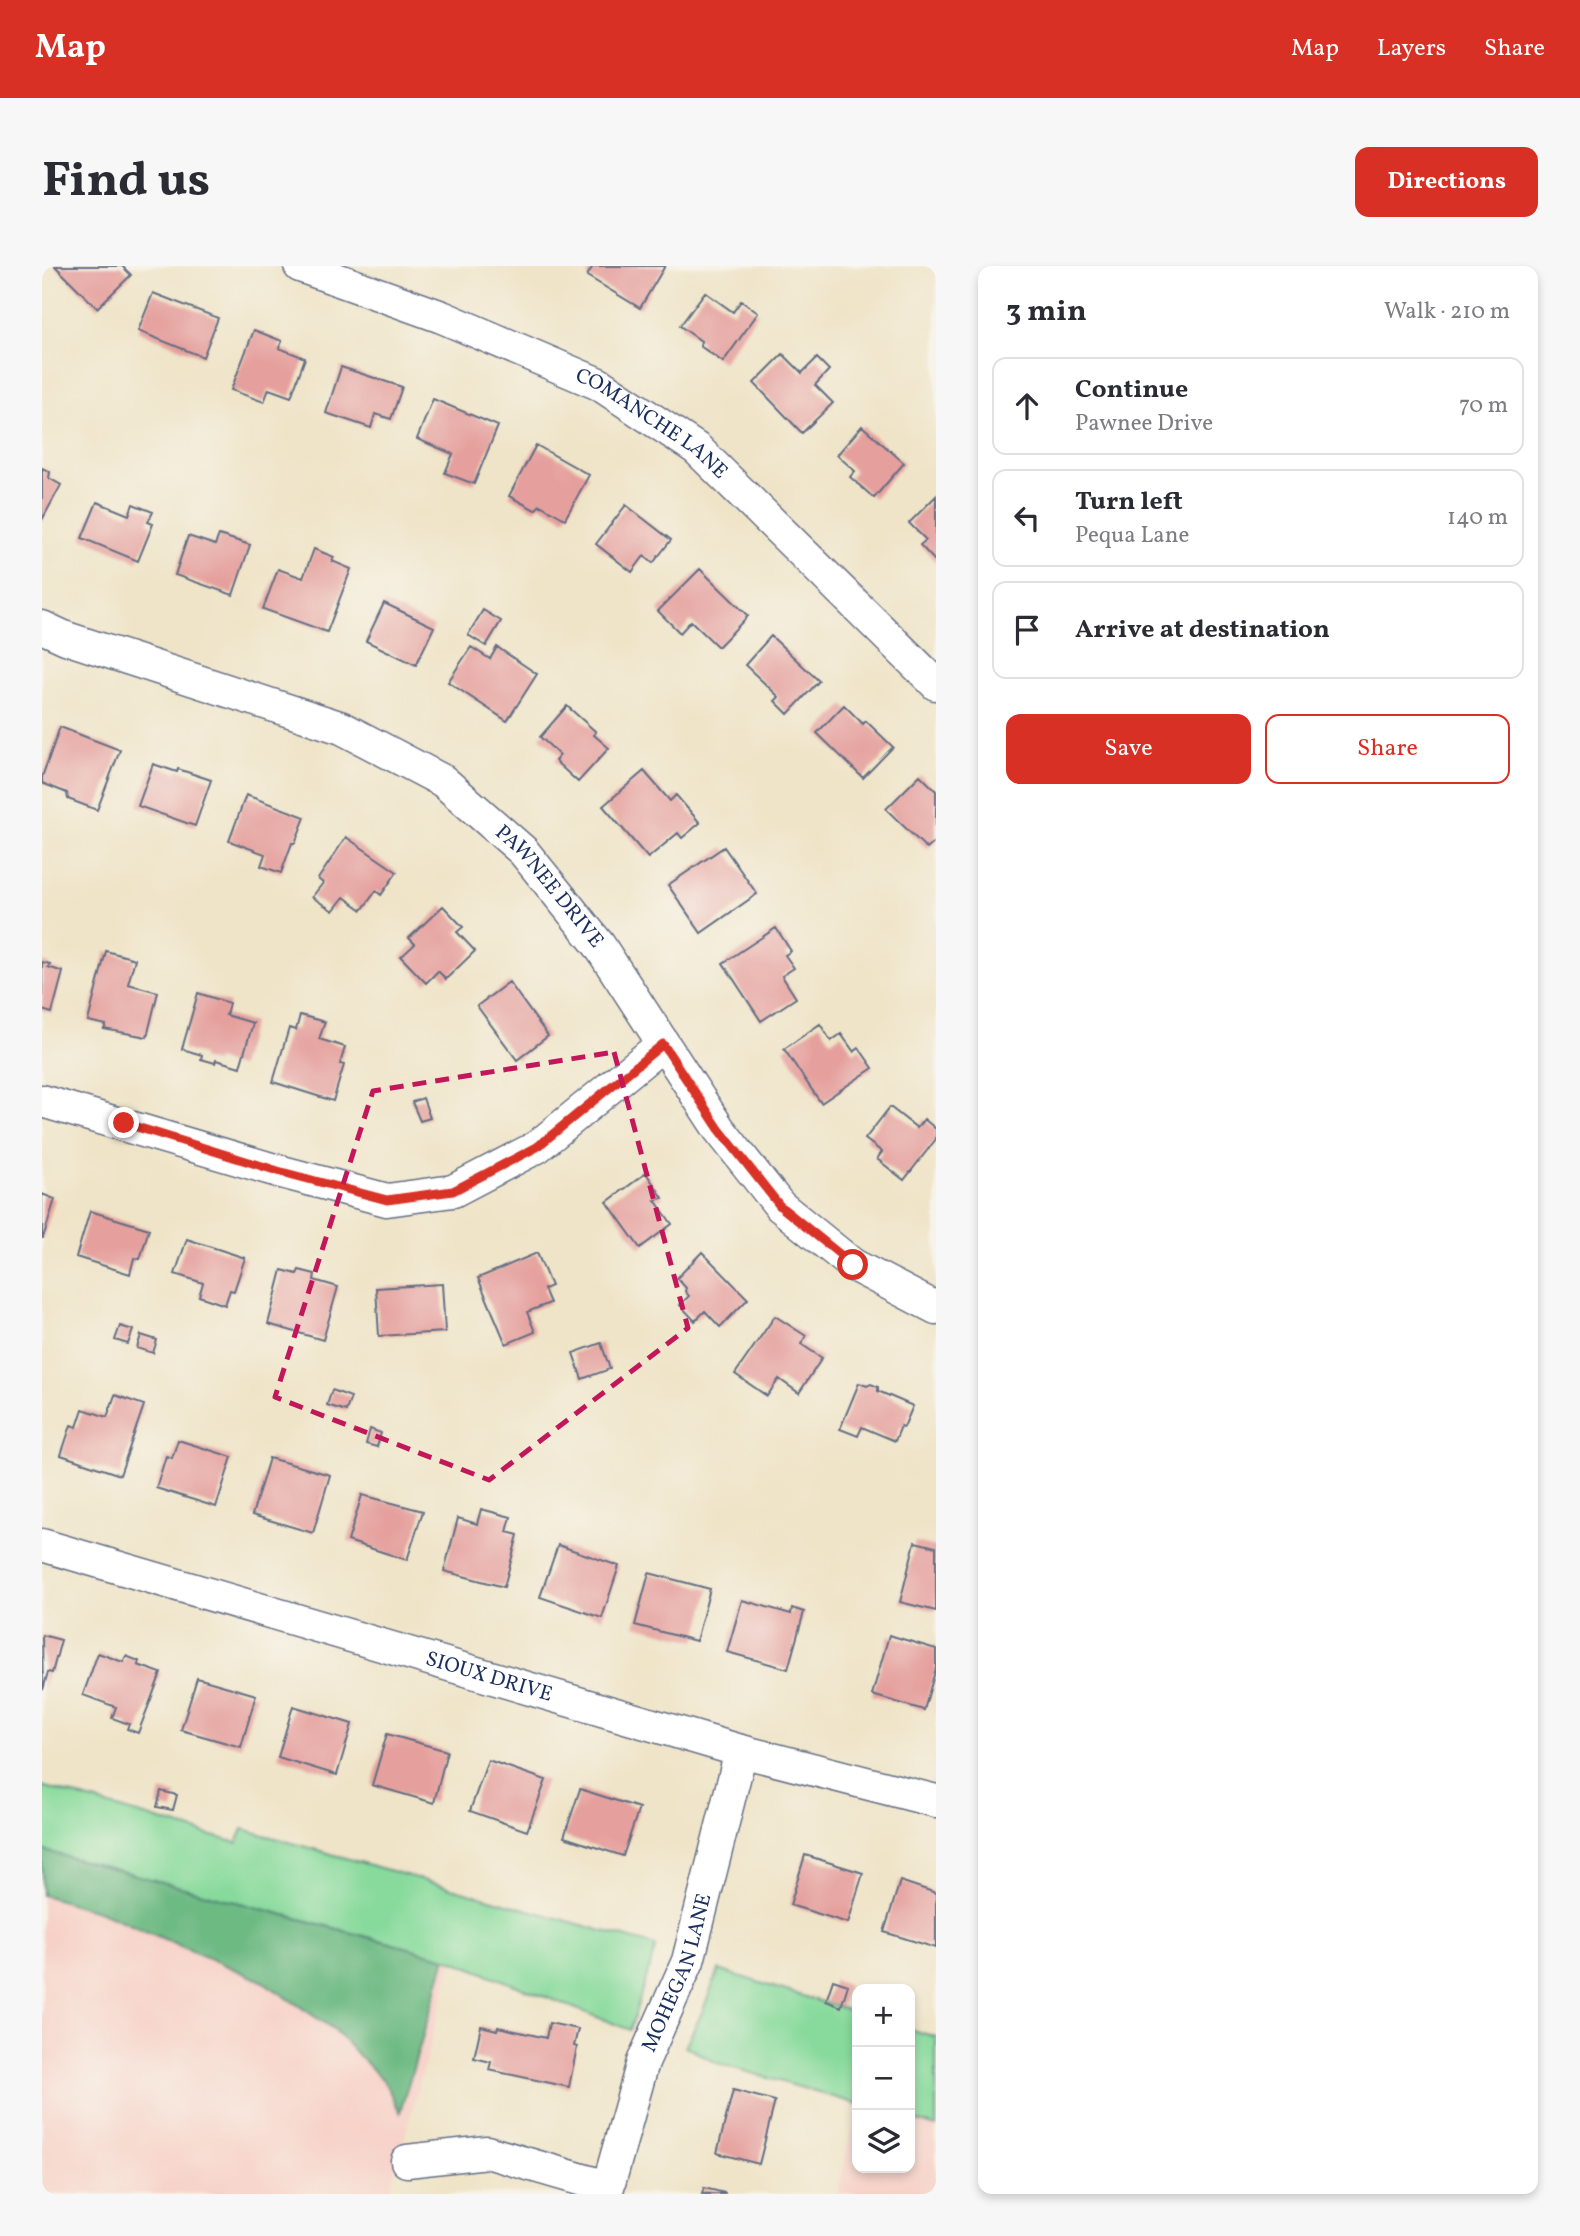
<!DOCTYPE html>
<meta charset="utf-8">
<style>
body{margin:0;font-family:Vollkorn,serif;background:#f7f7f7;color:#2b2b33}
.controls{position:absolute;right:21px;bottom:21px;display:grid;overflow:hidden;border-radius:14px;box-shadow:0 4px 10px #0003}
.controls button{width:63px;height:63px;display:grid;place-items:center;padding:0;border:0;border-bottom:2px solid #e1e1e2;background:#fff;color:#2b2b33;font:35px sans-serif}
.stop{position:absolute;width:21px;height:21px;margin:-16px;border:5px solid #d93025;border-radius:50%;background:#fff}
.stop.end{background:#d93025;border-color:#fff;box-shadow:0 2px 7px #0008}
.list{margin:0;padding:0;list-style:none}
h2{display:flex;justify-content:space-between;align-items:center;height:91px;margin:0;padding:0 28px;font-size:30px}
h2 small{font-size:23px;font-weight:400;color:#7c7c81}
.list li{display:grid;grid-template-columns:46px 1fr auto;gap:21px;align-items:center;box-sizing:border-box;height:98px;margin:0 14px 14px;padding:0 14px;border:2px solid #e1e1e2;border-radius:14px}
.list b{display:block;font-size:26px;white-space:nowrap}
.list p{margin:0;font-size:23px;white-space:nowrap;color:#7c7c81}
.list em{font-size:23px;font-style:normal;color:#7c7c81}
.actions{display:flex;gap:14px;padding:21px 28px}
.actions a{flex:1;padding:16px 0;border:2px solid #d93025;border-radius:14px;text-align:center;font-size:24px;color:#d93025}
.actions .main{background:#d93025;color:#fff}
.icon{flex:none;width:38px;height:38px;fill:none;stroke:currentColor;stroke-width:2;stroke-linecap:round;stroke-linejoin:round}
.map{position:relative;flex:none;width:894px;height:1928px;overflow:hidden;border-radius:14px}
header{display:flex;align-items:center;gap:42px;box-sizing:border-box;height:98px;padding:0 35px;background:#d93025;color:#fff}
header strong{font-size:33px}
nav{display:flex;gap:38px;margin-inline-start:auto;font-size:24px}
.intro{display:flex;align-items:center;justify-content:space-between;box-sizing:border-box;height:168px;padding:0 42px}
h1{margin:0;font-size:49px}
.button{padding:18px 32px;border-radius:14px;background:#d93025;color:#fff;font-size:24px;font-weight:700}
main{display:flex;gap:42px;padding:0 42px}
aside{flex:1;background:#fff;border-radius:14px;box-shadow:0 4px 10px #0003}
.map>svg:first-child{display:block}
</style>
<header>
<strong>Map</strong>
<nav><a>Map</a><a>Layers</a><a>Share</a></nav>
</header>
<div class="intro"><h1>Find us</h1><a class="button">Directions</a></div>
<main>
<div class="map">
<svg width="894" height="1928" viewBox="0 0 894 1928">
<rect width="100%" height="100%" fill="#f7f3e8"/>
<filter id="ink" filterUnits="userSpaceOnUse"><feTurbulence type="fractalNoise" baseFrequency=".0143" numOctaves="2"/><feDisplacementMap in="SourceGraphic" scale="14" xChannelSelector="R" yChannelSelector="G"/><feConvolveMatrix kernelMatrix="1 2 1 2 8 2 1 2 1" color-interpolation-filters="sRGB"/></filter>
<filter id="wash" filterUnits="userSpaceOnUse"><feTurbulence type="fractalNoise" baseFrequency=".00686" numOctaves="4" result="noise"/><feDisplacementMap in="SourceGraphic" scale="28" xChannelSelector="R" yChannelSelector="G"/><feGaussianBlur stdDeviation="1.57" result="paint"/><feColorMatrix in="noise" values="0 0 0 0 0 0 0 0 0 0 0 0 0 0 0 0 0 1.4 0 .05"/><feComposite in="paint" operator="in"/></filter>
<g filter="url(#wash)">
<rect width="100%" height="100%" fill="#efe4c8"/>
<path fill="#f7d1c8" d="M0 1569 413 1688 347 1928H0Z
M815 1843V1902H868V1854L894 1862V1928H795Z"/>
<path fill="#87da9b" stroke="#51847c" stroke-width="2" d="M0 1520 195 1577 201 1563 614 1680 588 1764 404 1692 0 1584Z
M677 1704 815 1747V1838L675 1797 643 1780 658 1751Z
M868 1763 894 1771V1861L868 1853Z"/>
<path fill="#6dba83" stroke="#447470" stroke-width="2" d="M0 1584 404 1692 358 1846 342 1815 291 1763 220 1715 59 1646 0 1629Z"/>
<g id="blocks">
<path fill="#e5a09e" d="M13 0H80L89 9 55 42Z
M551 0H623L598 42 545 10Z
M663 26 691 46 699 35 716 47 681 96 658 80 659 75 638 60Z
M111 27 176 52 161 91 96 65Z
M212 64 240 75 237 82 263 92 249 131 227 123 222 136 189 124Z
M741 88 760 107 775 92 787 104 773 119 791 137 760 167 712 117Z
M299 101 360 121 349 153 333 148 329 162 284 147Z
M391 133 456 160 432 218 403 207 411 188 375 173Z
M820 160 862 197 832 232 808 211 813 205 795 189Z
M494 179 547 209 523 253 498 239 493 244 467 230Z
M0 202 8 206 7 212 19 219 0 254Z
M894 230V296L878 279 884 274 867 257Z
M55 236 87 249 91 238 111 246 106 256 111 258 96 295 40 272Z
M584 239 629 274 611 297 602 290 590 306 554 278Z
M177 269 208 279 191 329 133 309 146 270 173 279Z
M272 283 292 291 290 295 309 303 285 366 221 343 236 303 261 312Z
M658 303 706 350 676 381 649 355 638 367 616 345Z
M342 337 392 361 374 399 324 375Z
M441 344 459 355 444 380 426 369Z
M729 370 777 415 746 448 733 435 737 431 703 399Z
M429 381 448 393 455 381 495 408 465 455 406 416Z
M802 439 821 458 824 455 851 481 821 512 775 467Z
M525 440 554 466 552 469 567 482 536 516 513 495 518 489 498 471Z
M18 461 78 484 55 544 26 533 25 527 0 517V511Z
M111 498 135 506 136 503 169 514 153 560 96 540Z
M602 505 628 535 634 529 658 557 640 572 636 567 606 592 561 540Z
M878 509 894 525V575L885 583 844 543Z
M204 529 263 551 253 577H250L239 607 219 600 223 588 187 575Z
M304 571 355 606 339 629 334 625 320 644 302 631 291 645 270 631 281 617 276 613Z
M682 581 715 628 659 667 626 619Z
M401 640 421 661 415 666 433 685 404 713 396 705 384 717 359 691 373 678 367 672Z
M734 662 749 685 743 689 752 702 740 710 754 732 719 755 681 697Z
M64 685 93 693 86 718 116 726 105 771 62 763 64 759 46 755Z
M0 696 8 698 6 701 21 706 10 747 0 744Z
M467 716 506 770 475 794 435 740Z
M156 727 187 737 184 749 211 757 198 801 174 794 173 797 159 793 160 789 140 783Z
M258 749 283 756 277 773 303 781 298 798 302 799 291 835 231 816 247 762 254 764Z
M778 758 789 775 799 768 812 786 817 782 831 802 779 837 742 783Z
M381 832 388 852 378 855 370 836Z
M848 841 875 862 882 853 894 863V873L862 914 835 893 840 886 823 873Z
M604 907 621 932 613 934 630 958 598 982 565 936Z
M0 928 13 933 1 972H0Z
M48 945 107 963 98 993 92 992 88 1008 34 991Z
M145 973 203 992 192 1025 188 1024 183 1039 157 1030 161 1017 133 1008Z
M660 986 706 1033 678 1061 663 1045 653 1055 638 1039 647 1030 643 1025 644 1022 635 1012Z
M495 987 509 1020 502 1023 508 1037 485 1046 493 1066 464 1078 436 1012Z
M240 1004 255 1008 257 1004 273 1008 272 1014 296 1021 281 1074 226 1058Z
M400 1018 403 1066 337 1070 334 1022Z
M733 1050 764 1070 759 1078 780 1092 757 1127 737 1113 725 1130 693 1108Z
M78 1060 91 1064 86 1078 73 1074Z
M99 1069 115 1074 111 1087 95 1082Z
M559 1077 568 1103 540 1113 531 1087Z
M817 1117 825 1120 829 1118 836 1121V1125L871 1140 862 1161 859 1160 853 1175 820 1161 816 1170 798 1163Z
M290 1124 309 1131 304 1145 285 1139Z
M73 1129 102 1139 78 1209 19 1189 29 1159 35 1161 41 1143 65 1151Z
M328 1163 339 1167 335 1181 324 1178Z
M136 1174 190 1191 174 1241 114 1222 124 1190 130 1192Z
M227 1192 288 1209 271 1267 210 1249Z
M320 1229 381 1245 365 1294 306 1275Z
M439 1243 469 1251 465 1266 476 1269 462 1321 402 1305 416 1252 435 1258Z
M873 1276 894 1281V1345L858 1336Z
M516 1279 577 1300 560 1352 498 1331Z
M607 1307 668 1323 654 1375 593 1359Z
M700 1334 749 1348 750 1342 762 1346 746 1403 685 1386Z
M0 1369 19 1374 10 1407 6 1406 1 1424Z
M847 1369 894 1383V1402L882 1444 830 1429Z
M56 1387 81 1396 84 1390 97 1395 96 1399 119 1407 96 1467 85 1463 87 1458 70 1452 74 1441 41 1429Z
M155 1412 214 1429 199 1481 139 1464Z
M251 1440 310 1458 295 1509 236 1491Z
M345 1468 405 1485 392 1537 330 1519Z
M446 1494 504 1514 485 1565 428 1545Z
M538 1523 597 1542 581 1590 522 1571Z
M119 1525 135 1529 131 1544 115 1541Z
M763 1589 821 1607 806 1657 748 1639Z
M858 1615 894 1627V1682L842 1666Z
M791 1714 806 1719 799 1741 784 1735Z
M507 1757 536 1763 532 1780 535 1781 527 1821 447 1804 449 1796 432 1792 439 1760 455 1764 456 1761 504 1772Z
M691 1824 733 1835 717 1898 675 1887Z
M662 1922 683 1927V1928H660Z"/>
</g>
</g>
<g filter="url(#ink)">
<use href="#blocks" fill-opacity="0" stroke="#656e83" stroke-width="2"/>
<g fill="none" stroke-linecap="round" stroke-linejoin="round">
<defs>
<g id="minor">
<path id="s1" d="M258 0 400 51 557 118 655 183 894 418"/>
<path id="s2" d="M0 361 24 372 300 462 401 515 481 585 557 679 677 863 738 940 811 999 894 1042"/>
<path d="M0 835 236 905 345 934 411 925 495 881 621 778"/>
<path id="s3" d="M0 1279 699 1485 894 1535"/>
<path d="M365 1895 445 1886 565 1921"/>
<path id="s4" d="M564 1928 601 1796 646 1695 699 1485"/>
</g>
</defs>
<use href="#minor" stroke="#656e83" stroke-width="35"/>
<use href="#minor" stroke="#fff" stroke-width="32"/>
</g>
</g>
<g fill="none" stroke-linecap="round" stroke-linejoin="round" filter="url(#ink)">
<path stroke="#d93025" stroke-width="9" d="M82 857 236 905 345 934 411 925 495 881 621 778 677 863 738 940 811 999"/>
</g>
<path fill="none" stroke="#c2185b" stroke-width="5" stroke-dasharray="14 9" stroke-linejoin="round" d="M572 786 646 1062 447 1214 233 1131 331 825Z"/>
<g text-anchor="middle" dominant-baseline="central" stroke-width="6" stroke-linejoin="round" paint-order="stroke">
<g font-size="21" fill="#1b2f5e" stroke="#f7f3e8">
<text stroke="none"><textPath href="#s1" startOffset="387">COMANCHE LANE</textPath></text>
<text stroke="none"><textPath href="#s2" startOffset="581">PAWNEE DRIVE</textPath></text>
<text stroke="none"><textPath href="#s3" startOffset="466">SIOUX DRIVE</textPath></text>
<text stroke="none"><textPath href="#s4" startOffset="233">MOHEGAN LANE</textPath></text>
</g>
</g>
</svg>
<div class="controls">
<button>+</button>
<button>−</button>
<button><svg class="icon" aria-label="layers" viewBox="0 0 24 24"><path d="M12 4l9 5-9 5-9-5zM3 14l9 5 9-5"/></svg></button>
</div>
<div class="stop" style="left:811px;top:999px"></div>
<div class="stop end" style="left:82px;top:857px"></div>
</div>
<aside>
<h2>3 min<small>Walk · 210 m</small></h2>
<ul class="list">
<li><svg class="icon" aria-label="ahead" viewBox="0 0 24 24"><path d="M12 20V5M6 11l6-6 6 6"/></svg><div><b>Continue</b><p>Pawnee Drive</p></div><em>70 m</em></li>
<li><svg class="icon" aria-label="left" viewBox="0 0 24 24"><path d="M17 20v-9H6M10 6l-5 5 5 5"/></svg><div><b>Turn left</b><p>Pequa Lane</p></div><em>140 m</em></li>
<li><svg class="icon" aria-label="arrive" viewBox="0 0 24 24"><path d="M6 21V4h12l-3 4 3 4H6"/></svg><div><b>Arrive at destination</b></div></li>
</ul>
<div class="actions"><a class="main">Save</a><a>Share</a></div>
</aside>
</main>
